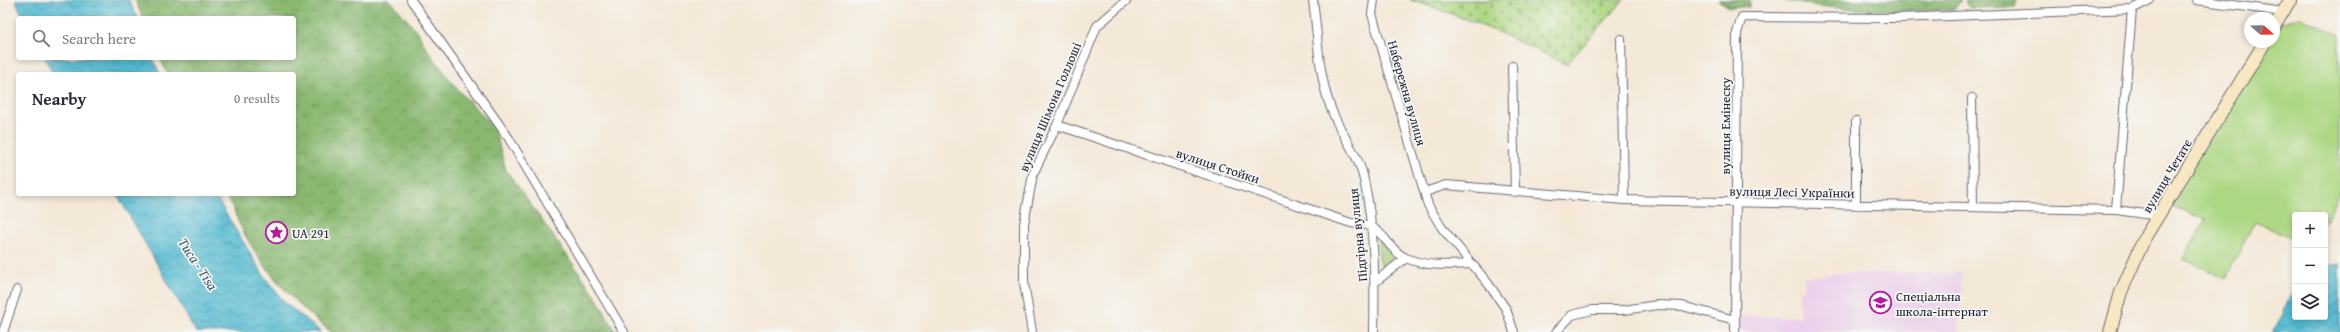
<!DOCTYPE html>
<meta charset="utf-8">
<style>
body{margin:0;font-family:"Gentium Book Plus",serif;background:#f2f2f3;color:#2b2b33}
.controls{position:absolute;right:12px;bottom:12px;display:grid;overflow:hidden;border-radius:4px;box-shadow:0 2px 6px #0003}
.controls button{width:36px;height:36px;display:grid;place-items:center;padding:0;border:0;border-bottom:1px solid #e1e1e2;background:#fff;color:#2b2b33;font:20px sans-serif}
.compass{position:absolute;left:2244px;top:12px;width:36px;height:36px;border-radius:50%;background:#fff;box-shadow:0 2px 6px #0003;rotate:110deg}
.list{margin:0;padding:0;list-style:none}
h2{display:flex;justify-content:space-between;align-items:center;height:52px;margin:0;padding:0 16px;font-size:17px}
h2 small{font-size:13px;font-weight:400;color:#7c7c81}
.icon{flex:none;width:22px;height:22px;fill:none;stroke:currentColor;stroke-width:2;stroke-linecap:round;stroke-linejoin:round}
.map{position:relative;flex:none;width:2340px;height:332px;overflow:hidden}
.search{position:absolute;background:#fff;box-shadow:0 2px 6px #0003;left:16px;top:16px;width:280px;height:44px;display:flex;align-items:center;gap:10px;box-sizing:border-box;padding:0 14px;border-radius:4px;color:#7c7c81;font-size:15px}
.panel{position:absolute;background:#fff;box-shadow:0 2px 6px #0003;left:16px;top:72px;width:280px;height:124px;border-radius:4px}
.map>svg:first-child{display:block}
</style>
<div class="map">
<svg width="2340" height="332" viewBox="0 0 2340 332">
<defs>
<pattern id="grass-dots" width="8" height="8" patternUnits="userSpaceOnUse"><rect width="8" height="8" fill="#aed783"/><path d="M2 2h.1M6 6h.1" fill="none" stroke="#95b872" stroke-width="1.8" stroke-linecap="round"/></pattern>
<pattern id="forest-crowns" width="20" height="18" patternUnits="userSpaceOnUse"><rect width="20" height="18" fill="#8ab871"/><path d="M2 6a3 3 0 1 1 6 0M12 15a3 3 0 1 1 6 0" fill="none" stroke="#70955e"/></pattern>
<pattern id="cemetery-stones" width="16" height="16" patternUnits="userSpaceOnUse"><rect width="16" height="16" fill="#aed783"/><path d="M2 7V4a2 2 0 0 1 4 0v3zM10 15v-3a2 2 0 0 1 4 0v3z" fill="#95b872"/></pattern>
<pattern id="water-waves" width="16" height="10" patternUnits="userSpaceOnUse"><rect width="16" height="10" fill="#54bbd2"/><path d="M0 5q4-4 8 0t8 0" fill="none" stroke="#4598ac"/></pattern>
</defs>
<rect width="100%" height="100%" fill="#f6f6f2"/>
<filter id="ink" filterUnits="userSpaceOnUse"><feTurbulence type="fractalNoise" baseFrequency=".025" numOctaves="2"/><feDisplacementMap in="SourceGraphic" scale="8" xChannelSelector="R" yChannelSelector="G"/><feConvolveMatrix kernelMatrix="1 2 1 2 8 2 1 2 1" color-interpolation-filters="sRGB"/></filter>
<filter id="wash" filterUnits="userSpaceOnUse"><feTurbulence type="fractalNoise" baseFrequency=".012" numOctaves="4" result="noise"/><feDisplacementMap in="SourceGraphic" scale="16" xChannelSelector="R" yChannelSelector="G"/><feGaussianBlur stdDeviation="0.9" result="paint"/><feColorMatrix in="noise" values="0 0 0 0 0 0 0 0 0 0 0 0 0 0 0 0 0 1.4 0 .05"/><feComposite in="paint" operator="in"/></filter>
<g filter="url(#wash)">
<rect width="100%" height="100%" fill="#f4e8d7"/>
<path fill="#ebd1eb" d="M1841 273H1962L1959 332H1740V316L1800 317 1799 290H1804V277Z"/>
<path fill="url(#grass-dots)" stroke="#687c5f" d="M1382 241 1393 258 1383 266 1380 265 1378 243Z"/>
<path fill="url(#forest-crowns)" stroke="#566d56" d="M135 0H390L416 30 426 48 458 90 494 127 506 170 593 292 616 332H331C295 304 266 273 244 233 237 221 233 206 226 194H294V74H168L160 58H294V18H143Z
M1718 0H1750L1749 7H1729Z
M1780 0H1961L1954 10C1896 12 1837 11 1780 0Z
M1965 0H2017L2015 7 1970 8Z"/>
<path fill="url(#cemetery-stones)" stroke="#687c5f" d="M1410 0H1624L1566 65C1515 38 1465 17 1410 0Z"/>
<path fill="#aed783" stroke="#687c5f" d="M2298 17 2340 35V192L2325 222V215H2295V240L2255 221 2226 278 2183 259 2206 219 2166 205 2266 42H2274V29L2278 24Z"/>
<path fill="url(#water-waves)" stroke="#3b6e86" d="M15 0H129L137 18H24Z
M45 58H153L160 74H53Z
M117 194H214L264 276 284 302 321 332H196Z
M2340 264V332H2272L2283 315 2290 295 2295 294V317H2325V270L2332 265Z"/>
</g>
<g filter="url(#ink)">
<g fill="none" stroke-linecap="round" stroke-linejoin="round">
<defs>
<path id="street" d="M411 0 508 137 624 332
M1313 0C1318 36 1318 77 1332 111 1341 135 1359 154 1364 180 1375 230 1375 281 1374 332
M1374 0 1372 14 1428 205 1442 228 1487 282 1506 309 1514 332
M2197 0 2283 12
M1621 39 1624 200
M1512 66 1515 192
M1972 98 1973 207
M1057 125 1351 223C1358 224 1366 224 1372 227 1386 235 1391 252 1406 258 1426 267 1450 265 1471 264
M1425 192 1446 185 1624 200 2116 210 2160 216
M1856 205V121
M2116 210 2132 9
M1375 282 1406 258
M3 332 17 290
M1032 332 1024 283V224L1033 174 1057 125 1097 26 1127 0
M1556 332 1572 315 1592 310H1624L1657 305 1682 306 1735 320
M1735 332 1737 33 1742 17 1899 18 2132 9 2150 0"/>
<path id="secondary" d="M2274 27 2290 0
M2110 332 2121 292 2145 237 2265 42"/>
</defs>
<use href="#street" stroke="#6c6772" stroke-width="10"/>
<use href="#secondary" stroke="#6c6772" stroke-width="14"/>
<use href="#street" stroke="#fff" stroke-width="8"/>
<use href="#secondary" stroke="#f7e8c3" stroke-width="12"/>
</g>
</g>
<defs>
<symbol id="sight-ring" viewBox="-11 -11 22 22"><circle r="9.5" fill="#f6f6f2" stroke="#b5179e" stroke-width="1.5"/><path d="M0-6L1.8-2.2L6-1.7L2.9 1.2L3.7 5.4L0 3.3L-3.7 5.4L-2.9 1.2L-6-1.7L-1.8-2.2Z" fill="#b5179e"/></symbol>
<symbol id="school-ring" viewBox="-11 -11 22 22"><circle r="9.5" fill="#f6f6f2" stroke="#b5179e" stroke-width="1.5"/><path d="M0-5L7-2L0 1L-7-2ZM-4 1L0 2.5L4 1V4Q0 6-4 4Z" fill="#b5179e"/></symbol>
</defs>
<g fill-rule="evenodd">
<use href="#sight-ring" x="264" y="220" width="25" height="25"/>
<use href="#school-ring" x="1868" y="290" width="25" height="25"/>
</g>
<g text-anchor="middle" dominant-baseline="central" stroke-width="3.5" stroke-linejoin="round" paint-order="stroke">
<g font-size="13" fill="#22223b" stroke="#f6f6f2">
<text transform="translate(1407 93) rotate(74)">Набережна вулиця</text>
<text transform="translate(1050 107) rotate(-67)">вулиця Шімона Голлоші</text>
<text transform="translate(1725 126) rotate(-90)">вулиця Емінеску</text>
<text transform="translate(1218 166) rotate(18)">вулиця Стойки</text>
<text transform="translate(2167 176) rotate(-59)">вулиця Четатє</text>
<text transform="translate(1792 192) rotate(1)">вулиця Лесі Українки</text>
<text transform="translate(1358 235) rotate(-96)">Підгірна вулиця</text>
</g>
<g font-size="13" fill="#22223b" stroke="#f6f6f2" text-anchor="start">
<text x="292" y="233">UA 291</text>
<text x="1896" y="296">Спеціальна<tspan x="1896" dy="15">школа-інтернат</tspan></text>
</g>
<g font-size="14" font-style="italic" fill="#345870" stroke="#f6f6f2">
<text transform="translate(198 264) rotate(57)">Тиса - Tisa</text>
</g>
</g>
</svg>
<div class="controls">
<button>+</button>
<button>−</button>
<button><svg class="icon" aria-label="layers" viewBox="0 0 24 24"><path d="M12 4l9 5-9 5-9-5zM3 14l9 5 9-5"/></svg></button>
</div>
<svg class="compass" viewBox="-18 -18 36 36"><path d="M0-13l5 13h-10z" fill="#e53935"/><path d="M0 13l5-13h-10z" fill="#7c7c81"/></svg>
<div class="search"><svg class="icon" aria-label="search" viewBox="0 0 24 24"><circle cx="10" cy="10" r="6"/><path d="M15 15l6 6"/></svg>Search here</div>
<section class="panel">
<h2>Nearby<small>0 results</small></h2>
<ul class="list">
</ul>
</section>
</div>
